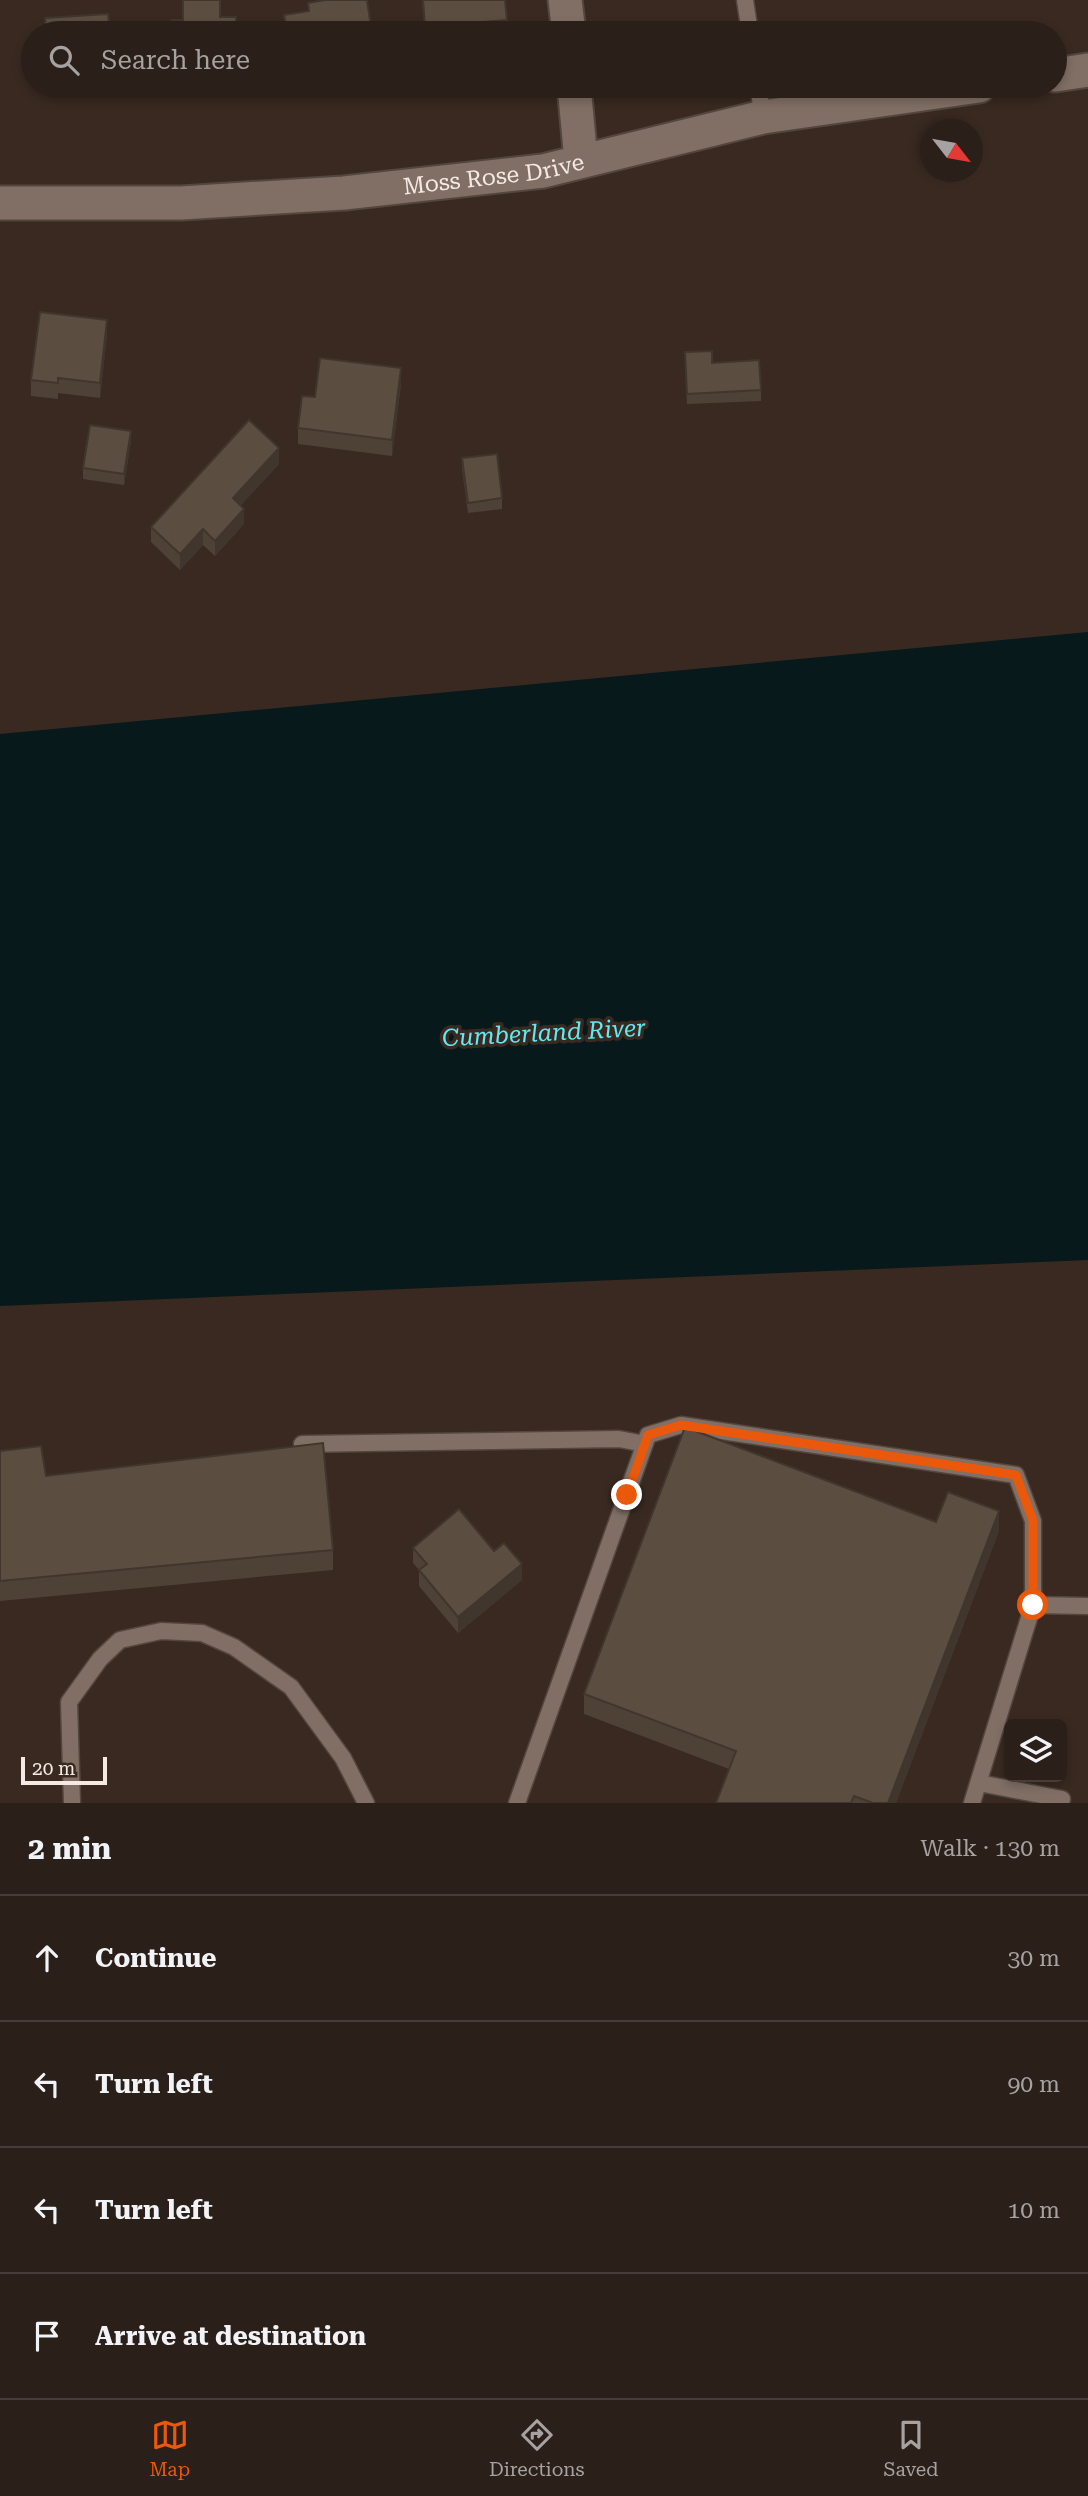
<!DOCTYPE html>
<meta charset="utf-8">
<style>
body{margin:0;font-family:"Roboto Serif",serif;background:#332722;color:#f1f3f6}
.controls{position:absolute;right:21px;bottom:21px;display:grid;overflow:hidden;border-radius:10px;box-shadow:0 4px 10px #0003}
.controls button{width:63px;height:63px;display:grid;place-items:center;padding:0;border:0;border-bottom:2px solid #473d38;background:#2b1f19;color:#f1f3f6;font:35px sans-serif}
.compass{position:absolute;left:920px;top:119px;width:63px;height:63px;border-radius:50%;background:#2b1f19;box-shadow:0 4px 10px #0003;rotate:121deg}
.scale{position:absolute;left:21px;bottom:18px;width:86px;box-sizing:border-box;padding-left:7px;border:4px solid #f4e9e3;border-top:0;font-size:19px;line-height:24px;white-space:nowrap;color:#f4e9e3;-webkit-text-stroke:5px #392921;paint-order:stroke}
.stop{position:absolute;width:21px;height:21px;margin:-16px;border:5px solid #ea580c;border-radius:50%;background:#fff}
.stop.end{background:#ea580c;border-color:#fff;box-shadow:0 2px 7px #0008}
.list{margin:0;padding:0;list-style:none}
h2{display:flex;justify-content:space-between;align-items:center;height:91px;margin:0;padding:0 28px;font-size:30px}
h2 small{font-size:23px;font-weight:400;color:#a6a2a2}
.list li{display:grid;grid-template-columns:46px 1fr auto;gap:21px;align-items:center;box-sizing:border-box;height:126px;padding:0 28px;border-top:2px solid #473d38}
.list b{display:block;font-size:26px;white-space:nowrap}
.list em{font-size:23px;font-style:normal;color:#a6a2a2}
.icon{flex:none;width:38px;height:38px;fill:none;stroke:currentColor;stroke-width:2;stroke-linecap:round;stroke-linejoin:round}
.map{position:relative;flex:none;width:1088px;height:1803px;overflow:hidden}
.search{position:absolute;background:#2b1f19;box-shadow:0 4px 10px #0003;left:21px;right:21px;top:21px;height:77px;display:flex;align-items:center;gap:18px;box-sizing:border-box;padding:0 24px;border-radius:38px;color:#a6a2a2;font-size:26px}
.sheet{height:595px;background:#2b1f19}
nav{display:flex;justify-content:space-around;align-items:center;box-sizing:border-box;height:98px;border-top:2px solid #473d38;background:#2b1f19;font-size:19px;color:#a6a2a2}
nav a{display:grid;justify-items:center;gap:4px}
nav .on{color:#ea580c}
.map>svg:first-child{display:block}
</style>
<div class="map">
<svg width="1088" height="1803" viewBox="0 0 1088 1803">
<rect width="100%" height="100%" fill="#392921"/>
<path fill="#07191a" d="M1088 632V1260L0 1306V734Z"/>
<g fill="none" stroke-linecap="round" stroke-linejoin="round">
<defs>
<path id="lane" d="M745 0 750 33
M758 86 763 117
M302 1444 619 1439 645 1444
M979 1783 1062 1799 1061 1803
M72 1803 69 1702 100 1659 120 1640 161 1631 202 1633 234 1647 291 1687 343 1758 366 1803
M517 1803 648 1435 681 1425 1016 1475 1033 1521V1605L1088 1606
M972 1803 1033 1605"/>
<g id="street">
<path d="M565 0 569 33"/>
<path d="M1055 75 1088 70"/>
<path d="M574 86 581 160"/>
<path id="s1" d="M0 203H181L344 193 543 171 763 117 979 86"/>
</g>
</defs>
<use href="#lane" stroke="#52463e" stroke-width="19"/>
<use href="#street" stroke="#52463e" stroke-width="37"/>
<use href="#lane" stroke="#816f65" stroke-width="16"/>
<use href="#street" stroke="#816f65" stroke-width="33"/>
</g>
<path fill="#4e4237" d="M422 0H505L507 30 474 33H425Z
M107 335 100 398 58 393V399L31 396V380Z
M685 362 712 363 761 390V401L687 404Z
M401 384 392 456 298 444V428Z
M131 441 124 485 83 479V468Z
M462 458 502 498V509L468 513 462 469Z
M279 464 240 506 244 524 215 556 203 545 180 570 151 542V527Z
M0 1451 46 1476 333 1550V1570L0 1601Z
M936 1522 999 1531 896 1803H716L729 1769 584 1714V1694Z
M413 1548 494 1551 522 1580 458 1633 419 1586V1570L413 1563Z"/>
<path fill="#40362d" d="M107 320V335L100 398V383Z
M401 368V384L392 456V440Z
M131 431V441L124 485V474Z
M279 448V464L233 514V498Z
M244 509V524L215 556V541Z
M203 529V545L180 570V554Z
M999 1511V1531L896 1803H888Z
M522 1564V1580L458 1633V1617Z"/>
<path fill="#5b4d40" stroke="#40362d" stroke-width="2" d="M183 0H220V17H236V33H172V20H183Z
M325 0H367L372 33H287L284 15 309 11 308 3Z
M423 0H505L507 20 425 27Z
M108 14 110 33H46L45 18Z
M40 312 107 320 100 383 58 378V383L31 380Z
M712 351V363L759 360 761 390 687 394 685 352Z
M320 358 401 368 392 440 298 428 302 396 315 397Z
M249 420 279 448 233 498 244 509 215 541 203 529 180 554 151 527Z
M90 425 131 431 124 474 83 468Z
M497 454 502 498 468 503 462 458Z
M685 1427 936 1522 948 1492 999 1511 888 1803H873L854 1796 851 1803H716L736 1751 584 1694Z
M323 1443 333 1550 0 1581V1451L41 1446 46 1476Z
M459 1509 494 1551 504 1543 522 1564 458 1617 419 1570 427 1564 413 1548Z"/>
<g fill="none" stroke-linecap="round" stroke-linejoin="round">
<path stroke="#ea580c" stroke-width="9" d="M627 1495 648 1435 681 1425 1016 1475 1033 1521V1605"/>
</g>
<g text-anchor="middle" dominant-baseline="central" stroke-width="7" stroke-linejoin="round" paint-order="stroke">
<g font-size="23" fill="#f4e9e3" stroke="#392921">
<text stroke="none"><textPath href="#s1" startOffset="495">Moss Rose Drive</textPath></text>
</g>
<g font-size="24" font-style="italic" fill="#60eaf4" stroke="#392921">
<text transform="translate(544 1033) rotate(-3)">Cumberland River</text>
</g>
</g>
</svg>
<div class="controls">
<button><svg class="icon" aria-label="layers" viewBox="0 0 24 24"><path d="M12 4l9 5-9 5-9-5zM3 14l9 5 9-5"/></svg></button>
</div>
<svg class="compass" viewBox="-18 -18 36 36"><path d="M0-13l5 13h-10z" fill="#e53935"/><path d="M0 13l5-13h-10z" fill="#a6a2a2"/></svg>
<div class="scale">20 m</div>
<div class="stop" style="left:1033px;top:1605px"></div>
<div class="stop end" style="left:627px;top:1495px"></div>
<div class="search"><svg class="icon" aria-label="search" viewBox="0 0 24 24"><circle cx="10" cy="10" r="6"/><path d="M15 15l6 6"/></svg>Search here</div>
</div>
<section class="sheet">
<h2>2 min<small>Walk · 130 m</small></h2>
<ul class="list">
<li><svg class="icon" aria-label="ahead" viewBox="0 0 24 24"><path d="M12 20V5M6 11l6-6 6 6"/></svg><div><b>Continue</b></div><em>30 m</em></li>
<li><svg class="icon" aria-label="left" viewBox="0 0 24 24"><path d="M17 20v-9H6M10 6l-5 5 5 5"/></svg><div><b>Turn left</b></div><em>90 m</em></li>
<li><svg class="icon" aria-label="left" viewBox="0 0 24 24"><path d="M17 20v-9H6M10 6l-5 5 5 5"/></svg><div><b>Turn left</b></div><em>10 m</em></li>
<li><svg class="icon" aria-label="arrive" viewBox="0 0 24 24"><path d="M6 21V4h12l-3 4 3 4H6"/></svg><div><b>Arrive at destination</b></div></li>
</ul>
</section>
<nav>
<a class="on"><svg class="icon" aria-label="map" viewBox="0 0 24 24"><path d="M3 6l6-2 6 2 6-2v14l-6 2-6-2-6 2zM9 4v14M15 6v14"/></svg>Map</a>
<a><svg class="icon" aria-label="directions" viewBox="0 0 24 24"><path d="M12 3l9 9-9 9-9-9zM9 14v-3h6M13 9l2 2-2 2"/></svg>Directions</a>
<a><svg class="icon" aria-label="saved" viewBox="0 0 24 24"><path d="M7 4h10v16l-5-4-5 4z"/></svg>Saved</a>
</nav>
